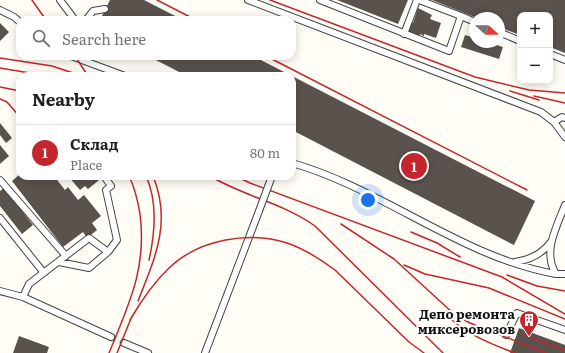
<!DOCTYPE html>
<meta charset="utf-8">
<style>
body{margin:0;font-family:Literata,serif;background:#f6f6f6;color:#202124}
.controls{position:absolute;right:12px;top:12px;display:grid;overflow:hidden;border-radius:8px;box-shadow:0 2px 10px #0003}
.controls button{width:36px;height:36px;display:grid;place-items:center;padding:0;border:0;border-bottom:1px solid #e0e0e0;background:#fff;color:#202124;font:20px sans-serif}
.compass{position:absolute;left:469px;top:12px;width:36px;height:36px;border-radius:50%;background:#fff;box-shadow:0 2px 10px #0003;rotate:111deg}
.you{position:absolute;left:368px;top:200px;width:14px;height:14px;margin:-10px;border:3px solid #fff;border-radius:50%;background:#1a73e8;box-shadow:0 0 0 6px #1a73e833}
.badge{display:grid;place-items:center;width:26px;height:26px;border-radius:50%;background:#c4262e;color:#fff;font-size:13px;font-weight:700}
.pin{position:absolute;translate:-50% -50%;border:2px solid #fff;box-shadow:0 1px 4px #0006}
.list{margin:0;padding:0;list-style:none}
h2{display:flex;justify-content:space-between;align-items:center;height:52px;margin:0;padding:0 16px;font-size:17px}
h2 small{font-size:13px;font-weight:400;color:#757577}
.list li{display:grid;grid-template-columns:26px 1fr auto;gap:12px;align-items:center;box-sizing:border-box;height:56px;padding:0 16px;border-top:1px solid #e0e0e0}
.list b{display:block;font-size:15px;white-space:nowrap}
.list p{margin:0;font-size:13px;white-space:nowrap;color:#757577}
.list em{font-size:13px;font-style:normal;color:#757577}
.icon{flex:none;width:22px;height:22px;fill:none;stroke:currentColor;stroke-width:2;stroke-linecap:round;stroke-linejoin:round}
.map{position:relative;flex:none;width:565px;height:353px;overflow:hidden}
.search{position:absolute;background:#fff;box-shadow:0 2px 10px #0003;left:16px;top:16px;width:280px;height:44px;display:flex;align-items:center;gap:10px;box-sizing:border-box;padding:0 14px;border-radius:12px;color:#757577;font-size:15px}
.panel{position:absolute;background:#fff;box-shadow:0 2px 10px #0003;left:16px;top:72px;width:280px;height:108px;border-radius:12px}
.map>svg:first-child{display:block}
</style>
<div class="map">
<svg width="565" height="353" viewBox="0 0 565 353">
<rect width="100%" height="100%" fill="#fffdf5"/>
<path fill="#5a524d" d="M110 0H144L183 20H100Z
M337 0H408L398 24Z
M432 0H565V53L550 47V15H520V35L499 27V18H477Z
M418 8 432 15 430 19 441 23 436 38 424 34V36L420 34 419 37 406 32 410 22 413 23Z
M0 23 9 32 0 41Z
M465 35 475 38V42H487L503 47 499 59 461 47Z
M148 56H253L292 76H187Z
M292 76 535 201 514 245 292 130Z
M0 123 12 138 6 143 0 135Z
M0 145 9 156 0 164Z
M20 174V176H54L65 190 68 187 78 200 84 195 101 216 92 223 97 230 87 238 83 232 63 247 12 181Z
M68 176H102L103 177 88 189 85 186 80 190Z
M4 188 33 225 22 234 0 206V191Z
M519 328 565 345V353H510Z
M19 336 49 347 47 353H13Z"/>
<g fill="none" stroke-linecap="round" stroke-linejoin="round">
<path stroke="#dbdad3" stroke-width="6" stroke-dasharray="6 3" stroke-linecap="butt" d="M111 337 124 343"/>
<defs>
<path id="minor" d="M60 0 75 20
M248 0 541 112 554 122 565 137
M320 0 449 51 461 16 475 22
M419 0 461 16
M0 10 14 17 20 22
M86 20 93 11 105 9
M499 32 520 41
M404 34 417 0
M550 54 565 60
M71 56 125 76
M554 122 562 117 565 118
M292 163C383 189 463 258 556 274
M0 180 66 256
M565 205C557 226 542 252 556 274H565
M0 218 44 273
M59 262 89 268 108 252 117 240 106 190 111 186 104 176
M515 262C530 260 542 254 551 242
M0 291 23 297 111 337
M23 297 29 284 89 238 108 252
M506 335 517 313 565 330
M124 343 148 353
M205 353 259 211"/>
</defs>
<use href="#minor" stroke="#444" stroke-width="8"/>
<use href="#minor" stroke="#fff" stroke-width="6"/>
<path stroke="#c4262e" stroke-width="1.5" d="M32 0 46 20
M157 0 196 20
M270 0 475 77 529 90 565 93
M75 56 88 76
M266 56 527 190
M0 58 52 66 82 76
M0 68 48 76
M0 87 20 91
M510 91 539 100
M534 96 565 103
M0 99 7 102 20 117
M146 176C158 202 155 233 149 260
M210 176C243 196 283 203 315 226L443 353
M235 176 250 183 502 277 565 314
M341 224 394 259 454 314 470 323 546 353
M411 232 437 243 460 257
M404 265 425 274 489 288 565 319
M507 275 537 286 565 291
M138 301C155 258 172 222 153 176
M443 312C464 333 488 343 515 353
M130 320C141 301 154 282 170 267 200 239 249 231 287 243 305 249 320 259 335 270L409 342 424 353
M525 335 565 350
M109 353C129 304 147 268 140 214 138 202 135 188 129 176
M117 353 132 316"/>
<defs>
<path id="minor-bridge" d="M259 211 272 176"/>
</defs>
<use href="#minor-bridge" stroke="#444" stroke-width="8" stroke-linecap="butt"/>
<use href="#minor-bridge" stroke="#fff" stroke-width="6"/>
</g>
<defs>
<symbol id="building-pin" viewBox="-11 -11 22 30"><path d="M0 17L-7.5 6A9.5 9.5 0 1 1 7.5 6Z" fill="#c4262e" stroke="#fff"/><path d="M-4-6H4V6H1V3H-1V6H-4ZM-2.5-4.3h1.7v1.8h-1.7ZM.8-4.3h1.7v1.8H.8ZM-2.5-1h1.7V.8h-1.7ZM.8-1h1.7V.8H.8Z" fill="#fff"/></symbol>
</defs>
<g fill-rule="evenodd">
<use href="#building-pin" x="518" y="309" width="22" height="30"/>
</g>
<g text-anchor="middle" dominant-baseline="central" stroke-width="4" stroke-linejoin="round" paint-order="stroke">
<g font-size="13" font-weight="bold" fill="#111" stroke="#fff" text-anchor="end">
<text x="515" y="313">Депо ремонта<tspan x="515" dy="15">миксеровозов</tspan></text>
</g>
</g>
</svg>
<div class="controls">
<button>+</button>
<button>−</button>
</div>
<svg class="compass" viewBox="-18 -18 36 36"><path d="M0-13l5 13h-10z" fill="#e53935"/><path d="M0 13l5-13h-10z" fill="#757577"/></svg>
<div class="you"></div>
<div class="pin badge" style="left:414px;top:166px">1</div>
<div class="search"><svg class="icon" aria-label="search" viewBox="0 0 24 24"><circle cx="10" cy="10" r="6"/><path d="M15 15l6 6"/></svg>Search here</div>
<section class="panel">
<h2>Nearby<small></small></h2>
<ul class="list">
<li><span class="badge">1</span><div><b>Склад</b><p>Place</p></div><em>80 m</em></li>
</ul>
</section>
</div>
